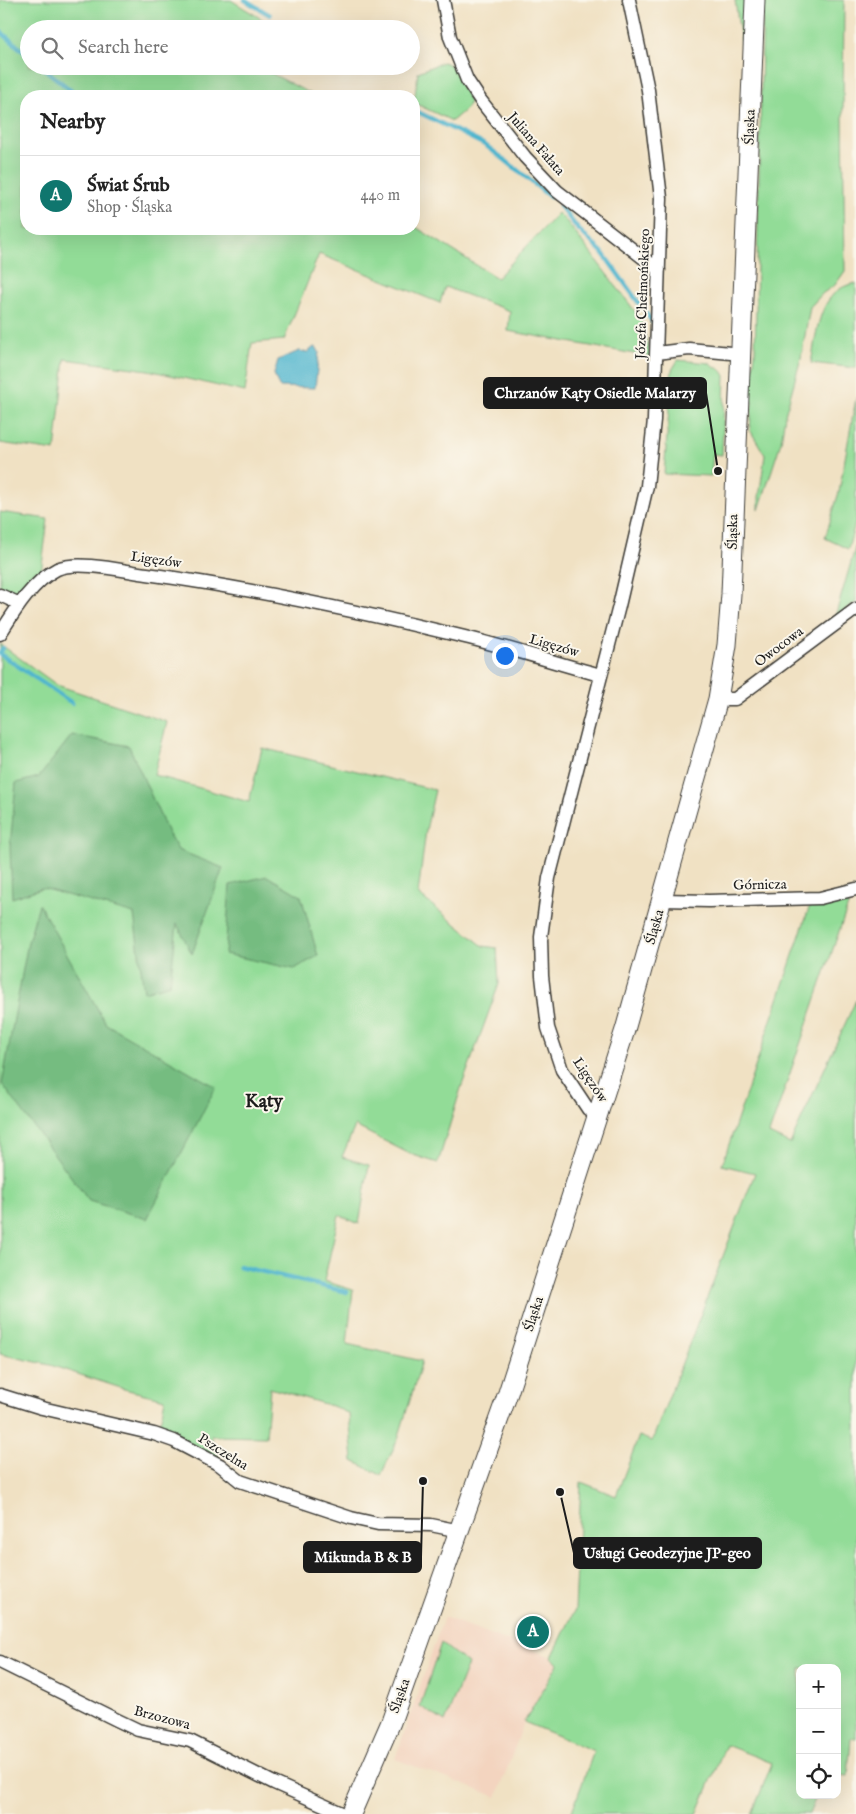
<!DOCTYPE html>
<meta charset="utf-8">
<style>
body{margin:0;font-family:"IM FELL English",serif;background:#f6f6f6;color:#222}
.controls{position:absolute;right:15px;bottom:15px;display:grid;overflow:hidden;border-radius:10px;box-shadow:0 5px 20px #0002}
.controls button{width:45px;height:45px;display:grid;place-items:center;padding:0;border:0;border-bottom:1px solid #e0e0e0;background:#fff;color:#222;font:25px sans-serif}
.you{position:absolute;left:504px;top:655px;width:18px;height:18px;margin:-12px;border:4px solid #fff;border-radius:50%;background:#1a73e8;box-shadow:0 0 0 8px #1a73e833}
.badge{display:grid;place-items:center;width:32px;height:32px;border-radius:50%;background:#0f766e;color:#fff;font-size:16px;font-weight:700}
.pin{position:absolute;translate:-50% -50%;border:2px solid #fff;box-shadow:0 1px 5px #0006}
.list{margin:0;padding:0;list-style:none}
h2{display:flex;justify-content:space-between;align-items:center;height:65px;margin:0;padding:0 20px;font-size:21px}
h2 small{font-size:16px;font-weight:400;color:#767676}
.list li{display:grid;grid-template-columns:32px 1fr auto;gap:15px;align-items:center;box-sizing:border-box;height:80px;padding:0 20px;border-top:1px solid #e0e0e0}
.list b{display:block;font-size:19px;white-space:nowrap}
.list p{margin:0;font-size:16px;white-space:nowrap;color:#767676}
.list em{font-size:16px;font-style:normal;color:#767676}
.icon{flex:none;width:28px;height:28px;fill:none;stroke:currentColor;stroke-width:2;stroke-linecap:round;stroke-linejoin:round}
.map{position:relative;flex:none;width:856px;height:1814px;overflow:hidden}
.search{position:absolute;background:#fff;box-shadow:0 5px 20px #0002;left:20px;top:20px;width:400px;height:55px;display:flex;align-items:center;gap:12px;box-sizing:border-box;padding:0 18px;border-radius:28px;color:#767676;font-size:19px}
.panel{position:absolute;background:#fff;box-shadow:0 5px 20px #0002;left:20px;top:90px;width:400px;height:145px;border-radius:20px}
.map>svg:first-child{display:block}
</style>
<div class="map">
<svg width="856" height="1814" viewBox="0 0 856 1814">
<rect width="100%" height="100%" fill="#fbf7ec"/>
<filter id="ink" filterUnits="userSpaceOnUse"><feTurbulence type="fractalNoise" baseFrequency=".02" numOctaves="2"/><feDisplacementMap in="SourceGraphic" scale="10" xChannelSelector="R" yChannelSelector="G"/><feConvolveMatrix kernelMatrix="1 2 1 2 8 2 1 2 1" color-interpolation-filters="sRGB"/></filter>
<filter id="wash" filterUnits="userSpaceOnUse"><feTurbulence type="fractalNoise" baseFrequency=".0096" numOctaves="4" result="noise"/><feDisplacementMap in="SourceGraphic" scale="20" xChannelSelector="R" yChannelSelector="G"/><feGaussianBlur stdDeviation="1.12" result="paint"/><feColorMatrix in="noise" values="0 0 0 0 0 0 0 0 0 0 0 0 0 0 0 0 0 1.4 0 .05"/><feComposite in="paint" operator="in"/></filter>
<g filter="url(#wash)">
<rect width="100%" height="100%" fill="#f0e1c3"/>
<path fill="#f3d4bf" d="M444 1617 552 1657 558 1664 524 1722 497 1797 395 1759Z"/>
<path fill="#92dc97" stroke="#577c5a" d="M0 0H231L276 28 275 29H29V66H257L315 96H26V229H414V226L497 278 558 213 567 222 641 319 651 357 508 331 510 311 445 287 440 303 319 254 284 340 252 343 245 392 148 370 65 359 55 451 0 443Z
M735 0H748L745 70Z
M763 0H844L843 114 845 271 835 285 823 293 810 307 801 358 785 415 781 442 759 510V497L765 455 750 430 752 401 749 398 755 354Z
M443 62 453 66 470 102 466 109 452 121 414 103 418 72Z
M856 283V368L811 363C817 333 818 289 856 283Z
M678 360 710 363 713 367C720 368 722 370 725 376L722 455 713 454 711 476 664 474 672 370Z
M856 398V520L848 549 825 538 839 492Z
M0 512 48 519 41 573 18 596 0 586Z
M856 545V602L835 617Z
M0 644 57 685 167 722 154 775 249 802 262 748 435 790 426 830 418 894 483 946 497 948 499 984 461 1088 438 1163 410 1154 355 1126 342 1157 369 1165 359 1224 339 1215 324 1281 353 1290 347 1344 422 1361 398 1439 381 1475 353 1461 349 1414 335 1407 270 1388 266 1437 211 1436 221 1462 158 1432 165 1399 124 1389 50 1365 0 1354Z
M852 894 769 1134 790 1144 856 1000V1738H851L848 1776 837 1775V1668H800V1795H817L809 1814H752L772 1763 726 1745 697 1814H571L594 1751 524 1722 558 1664 552 1657 575 1610 581 1482 616 1496 639 1436 652 1441 755 1173 722 1165 810 905Z
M441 1643 468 1664 445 1722 420 1706Z"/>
<path fill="#75bc80" stroke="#486c4e" d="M72 735 129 746 168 833 178 850 223 868 192 954 177 924 170 984 144 992 134 914 42 888 12 898 10 847 16 783 39 777Z
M267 876 301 896 318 956 294 969 225 954 230 885Z
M39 904 106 1024 216 1087 147 1219 89 1201 2 1084 28 942Z"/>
<path fill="#50b5ce" stroke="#366875" d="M314 347 317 348 319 352 315 388 279 387 274 374 278 360 299 351 308 352Z"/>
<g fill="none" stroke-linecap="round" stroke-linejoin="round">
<path stroke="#50b5ce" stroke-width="4.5" d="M245 0 270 15
M0 31 29 56
M41 66 74 93
M418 112 485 145 505 160 550 197
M560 206 578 229 602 252 654 324
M0 653 3 648
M0 654 72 703
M239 1266 347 1292"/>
</g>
</g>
<g filter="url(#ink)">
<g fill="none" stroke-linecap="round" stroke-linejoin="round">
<defs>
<path id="street" d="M443 0 450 37 467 80 481 101 525 157 557 191 659 270
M657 353 689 349 741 354
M0 595 20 604
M0 634C14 612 33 581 57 569 78 560 124 571 147 574 255 589 363 612 469 638 513 649 556 663 600 675
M718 699H735L856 609
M663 900 709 901 820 898 856 889
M598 1117 588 1109 562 1070 548 1028 542 976 541 937 549 878 619 606 647 486 654 420 661 198 648 90 629 0
M0 1395 42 1408 154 1434 174 1441 220 1465 240 1481 351 1518 378 1524 431 1525 460 1531
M0 1662 117 1720 138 1730 190 1741 274 1783 344 1814"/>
<path id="secondary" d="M351 1814 391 1722 508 1393 625 1030 718 699 727 645 731 594 755 0"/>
</defs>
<use href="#street" stroke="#3c3a35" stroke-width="15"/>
<use href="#secondary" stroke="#3c3a35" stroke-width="21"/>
<use href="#street" stroke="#fff" stroke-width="12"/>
<use href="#secondary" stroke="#fff" stroke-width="19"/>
</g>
</g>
<g text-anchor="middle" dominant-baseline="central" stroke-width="4" stroke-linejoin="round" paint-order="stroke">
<g font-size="14" fill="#1c1c1c" stroke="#fbf7ec">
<text transform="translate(750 127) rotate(-88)">Śląska</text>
<text transform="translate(536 144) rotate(49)">Juliana Fałata</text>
<text transform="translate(643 294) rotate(-88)">Józefa Chełmońskiego</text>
<text transform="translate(733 532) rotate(-89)">Śląska</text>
<text transform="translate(156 560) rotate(8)">Ligęzów</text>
<text transform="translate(554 646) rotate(16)">Ligęzów</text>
<text transform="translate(779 647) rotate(-37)">Owocowa</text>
<text transform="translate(760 885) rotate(-1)">Górnicza</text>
<text transform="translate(655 927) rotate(-74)">Śląska</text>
<text transform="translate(590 1080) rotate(56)">Ligęzów</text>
<text transform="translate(534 1314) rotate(-72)">Śląska</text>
<text transform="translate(223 1452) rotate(32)">Pszczelna</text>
<text transform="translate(400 1696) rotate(-70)">Śląska</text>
<text transform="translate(162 1718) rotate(15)">Brzozowa</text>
</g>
<g font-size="19" font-weight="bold" fill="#1c1c1c" stroke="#fbf7ec">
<text x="264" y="1102">Kąty</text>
</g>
</g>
<path fill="none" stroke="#1c1c1c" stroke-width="2" d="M718 471L706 393M560 1492L574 1553M423 1481L421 1557"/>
<g fill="#1c1c1c" stroke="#fbf7ec" stroke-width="2">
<circle cx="718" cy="471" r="5"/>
<circle cx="560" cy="1492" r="5"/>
<circle cx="423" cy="1481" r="5"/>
</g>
<g fill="#1c1c1c" stroke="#1c1c1c" stroke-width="2">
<rect x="484" y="378" width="222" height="30" rx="5"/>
<rect x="574" y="1538" width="187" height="30" rx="5"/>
<rect x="304" y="1542" width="117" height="30" rx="5"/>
</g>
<g font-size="15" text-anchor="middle" font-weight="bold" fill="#fff">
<text x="595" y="398">Chrzanów Kąty Osiedle Malarzy</text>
<text x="667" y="1558">Usługi Geodezyjne JP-geo</text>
<text x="363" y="1562">Mikunda B &amp; B</text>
</g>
</svg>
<div class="controls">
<button>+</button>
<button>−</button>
<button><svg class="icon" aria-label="locate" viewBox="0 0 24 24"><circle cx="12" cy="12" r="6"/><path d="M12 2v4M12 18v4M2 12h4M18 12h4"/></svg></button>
</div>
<div class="you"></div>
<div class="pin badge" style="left:533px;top:1632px">A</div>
<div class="search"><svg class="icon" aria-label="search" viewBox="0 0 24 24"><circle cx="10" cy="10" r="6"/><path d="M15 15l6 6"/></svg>Search here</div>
<section class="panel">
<h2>Nearby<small></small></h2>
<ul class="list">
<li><span class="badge">A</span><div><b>Świat Śrub</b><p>Shop · Śląska</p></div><em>440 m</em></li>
</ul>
</section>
</div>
